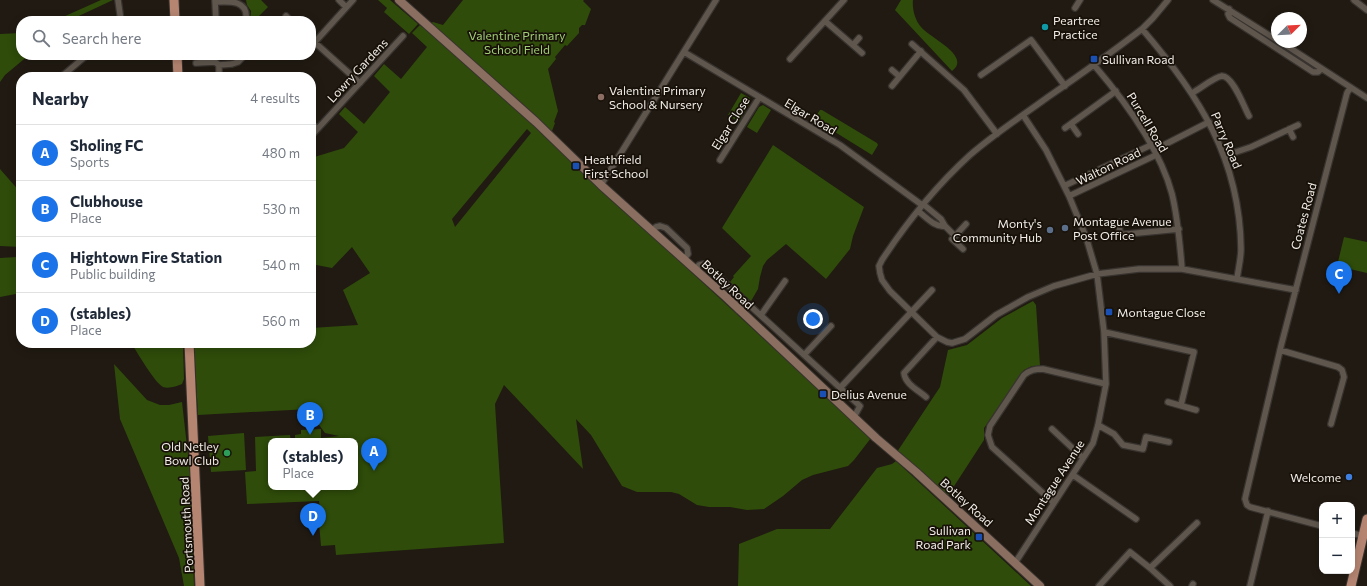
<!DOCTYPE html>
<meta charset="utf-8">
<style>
body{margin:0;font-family:Commissioner,sans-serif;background:#f2f2f3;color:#1f2937}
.controls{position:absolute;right:12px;bottom:12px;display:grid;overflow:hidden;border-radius:8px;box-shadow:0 2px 10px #0003}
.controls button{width:36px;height:36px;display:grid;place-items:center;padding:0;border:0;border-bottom:1px solid #e0e1e3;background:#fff;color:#1f2937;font:20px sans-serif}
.compass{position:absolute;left:1271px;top:12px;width:36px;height:36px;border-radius:50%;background:#fff;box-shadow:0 2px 10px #0003;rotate:66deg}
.you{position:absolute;left:813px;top:319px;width:14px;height:14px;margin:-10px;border:3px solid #fff;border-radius:50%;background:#1a73e8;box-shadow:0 0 0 6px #1a73e833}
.badge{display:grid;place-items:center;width:26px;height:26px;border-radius:50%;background:#1a73e8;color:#fff;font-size:13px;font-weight:700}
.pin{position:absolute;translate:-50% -33px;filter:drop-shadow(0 1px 2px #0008)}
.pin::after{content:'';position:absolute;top:21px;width:14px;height:12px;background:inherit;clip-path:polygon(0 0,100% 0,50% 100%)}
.popup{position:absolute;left:268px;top:438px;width:90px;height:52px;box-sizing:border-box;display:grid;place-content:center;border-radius:8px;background:#fff;filter:drop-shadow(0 1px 3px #0005);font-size:13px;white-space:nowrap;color:#747a83}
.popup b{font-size:15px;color:#1f2937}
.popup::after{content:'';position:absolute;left:50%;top:100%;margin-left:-8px;border:8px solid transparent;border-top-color:#fff}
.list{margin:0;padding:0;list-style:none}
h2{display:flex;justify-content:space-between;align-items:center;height:52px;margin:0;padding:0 16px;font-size:17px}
h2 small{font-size:13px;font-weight:400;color:#747a83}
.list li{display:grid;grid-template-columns:26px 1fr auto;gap:12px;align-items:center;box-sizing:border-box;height:56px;padding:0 16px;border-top:1px solid #e0e1e3}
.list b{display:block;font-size:15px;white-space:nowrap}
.list p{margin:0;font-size:13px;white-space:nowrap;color:#747a83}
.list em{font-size:13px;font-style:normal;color:#747a83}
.icon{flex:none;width:22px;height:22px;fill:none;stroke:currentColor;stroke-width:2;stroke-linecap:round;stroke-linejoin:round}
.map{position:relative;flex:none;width:1367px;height:586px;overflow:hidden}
.search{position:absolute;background:#fff;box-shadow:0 2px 10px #0003;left:16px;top:16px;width:300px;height:44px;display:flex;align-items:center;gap:10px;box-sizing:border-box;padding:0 14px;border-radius:16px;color:#747a83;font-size:15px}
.panel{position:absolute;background:#fff;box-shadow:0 2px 10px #0003;left:16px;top:72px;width:300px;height:276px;border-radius:16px}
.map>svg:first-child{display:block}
</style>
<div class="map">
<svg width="1367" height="586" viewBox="0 0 1367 586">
<rect width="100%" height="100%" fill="#201a12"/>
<path fill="#2f4c0a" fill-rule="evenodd" d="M101 0H113L68 21H54Z
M246 0H261L268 7 254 21H250L251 11 247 5Z
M378 0H390L418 24 409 34 384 12 387 8Z
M463 0H584L583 1 591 9 585 25H582L579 28V33L567 46 565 45 555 57 556 59 548 69 558 111 554 122 555 123 552 131 559 138 558 149 871 438 854 460 848 466 813 475 802 480 783 496 764 509 747 510 730 507H709L697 505 679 494 671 492H637L622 486 591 435 576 419 583 469 504 385 495 404 504 543 336 555 335 545 321 546 318 511 320 510 319 501 247 504 245 472 256 471 255 437 290 435 291 441H271V487H355V441H295V435L301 434V430L321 429V438L339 436 325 433 314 418 320 415 315 406 309 409 198 415 194 343H311V328L358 325 343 290 370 273 352 247 332 268 311 264V158L344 148 358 132 339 114 345 107 364 124 390 92 374 76 384 64 401 79 427 47 412 33 420 25 424 28 433 22 443 25ZM527 129 531 133 455 227 452 219Z
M901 0H913C912 9 915 20 921 27 930 38 972 56 952 71L895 10Z
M21 33V55H29L5 75 0 82V34Z
M741 93 750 98 751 101 739 122 728 115Z
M763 105 771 110 757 133 747 127 759 107Z
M820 110H822L877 143 878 145 872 155 814 119Z
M773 145 864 207 853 236 850 249 826 279 786 244 767 260 763 266 760 277 758 289 751 301 730 282 734 277 733 276 751 256 722 228Z
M0 169 21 193V247L0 246Z
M1344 237 1367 242V273L1337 266Z
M17 257 21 258V293L0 297V258Z
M1033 301 1036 305 1040 366H1032L1024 370 984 428V440L947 497 897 452 940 387 948 350 967 345 1002 318Z
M131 343H183L184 379 182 384C177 386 169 389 163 387 154 382 138 353 131 343Z
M114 364 147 400 160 405H169L182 402 190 473 194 586H184L179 558 120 419Z
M244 433 246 470 211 472 208 436Z
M896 461 1031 586H738L739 544 777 529H830L877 468 892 464Z"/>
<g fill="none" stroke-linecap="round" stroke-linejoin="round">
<defs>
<path id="minor" d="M118 0 121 21
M215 0 216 21
M339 0 346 7
M1168 0 1153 18 1142 29C1111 53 1080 75 1048 97 1022 116 994 134 970 155 936 186 907 222 882 260L879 266 880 273 882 280 890 291 937 337 947 342 952 343 965 339 996 315 1028 297 1054 286 1097 274 1139 269H1182L1296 290
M1213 0 1277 40
M1354 0 1367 10
M215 2C230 1 249 0 246 21
M1075 8 1080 0
M1229 9 1228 14 1230 18 1313 72H1318L1321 69
M286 16 291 21
M825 21 862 53
M1142 29C1199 95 1240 159 1241 249 1241 259 1238 270 1237 279
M311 39 360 83
M315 42 353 0
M1281 42 1367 98
M912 44 964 90 997 134
M853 45 859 38
M684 52 840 145 922 205
M790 59C808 39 826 20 844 0
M196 63 215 62 219 65 232 64 238 62 245 55
M219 65V77
M1094 65C1124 100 1160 149 1172 194 1178 219 1180 244 1182 269
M892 70 899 76
M981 75 1031 40 1065 86
M61 77 87 55
M892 86 921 51
M1192 93C1200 89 1214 77 1222 76 1233 76 1244 107 1249 116
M311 123 317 129
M1071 124 1078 134
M1065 128 1116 91
M1289 129 1293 137
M311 136 403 36
M1154 150 1209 122
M1224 156 1251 147 1298 125
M720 160 759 98
M601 185 716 0
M1064 186 1151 145
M1069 196 1156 155
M918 211C925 216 935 228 945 226L941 219 923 204
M1119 222 1120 234
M945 226 955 236 966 224
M652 230 656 227 660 226 666 228 687 248 688 254 684 259
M1117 235 1179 229
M955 236 952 239 963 249
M695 269 699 265 704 264 707 266 746 302
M738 310 746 302 860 406 854 417
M761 315 785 281
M1104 332 1194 352 1181 405
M1280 350 1338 367 1342 370 1344 377 1331 424
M804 355 831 326
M840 388 932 290
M926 397C918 390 905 384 904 373L937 337
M1168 402 1196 410
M1098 425 1114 434 1123 445 1143 449 1146 437 1169 442
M1052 429 1083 458
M1073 475 1136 519
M1054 503 992 447 988 435 990 426 1024 375C1030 370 1035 369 1043 369L1106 384
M1322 526 1250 507 1247 505 1245 499 1281 346 1347 93 1350 88
M1352 533 1363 536
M1015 563 1093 443 1098 425 1106 384 1104 332 1097 274 1086 237 1069 196 1046 150 1023 115
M1150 568 1197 523
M1099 586 1130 552 1150 568 1170 586
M1192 586 1193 584
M1250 586 1268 511"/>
<path id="secondary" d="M399 0 536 122 601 185 726 297 876 438 916 472 1040 586"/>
<path id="primary" d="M174 0 175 21
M177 55 178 77
M189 343 200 586
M1351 586 1367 519"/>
</defs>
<use href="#minor" stroke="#38332f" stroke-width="8"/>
<use href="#secondary" stroke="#38332f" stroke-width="10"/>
<use href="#primary" stroke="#38332f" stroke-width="11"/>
<use href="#minor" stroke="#5f574e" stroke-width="5.5"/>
<use href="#secondary" stroke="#8a6e60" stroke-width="8"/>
<use href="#primary" stroke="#b68572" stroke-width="9"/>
</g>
<circle fill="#0f9aa8" stroke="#171109" stroke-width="1.5" cx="1045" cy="27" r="4"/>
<g fill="#1a4fb4" stroke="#171109" stroke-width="1.5">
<rect x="1090" y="55" width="8" height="8" rx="2"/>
<rect x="572" y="162" width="8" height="8" rx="2"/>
<rect x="1105" y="308" width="8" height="8" rx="2"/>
<rect x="819" y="390" width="8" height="8" rx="2"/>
<rect x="975" y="533" width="8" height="8" rx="2"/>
</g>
<circle fill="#8d6e63" stroke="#171109" stroke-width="1.5" cx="601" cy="97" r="4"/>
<g fill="#5c6f8a" stroke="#171109" stroke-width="1.5">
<circle cx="1065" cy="228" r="4"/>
<circle cx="1050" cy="230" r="4"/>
</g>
<circle fill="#2e9e5b" stroke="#171109" stroke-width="1.5" cx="227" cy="453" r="4"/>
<circle fill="#3f7fe0" stroke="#171109" stroke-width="1.5" cx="1349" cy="477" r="4"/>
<g text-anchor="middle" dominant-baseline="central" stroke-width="3.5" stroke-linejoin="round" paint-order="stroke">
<g font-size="12" fill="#f2ede8" stroke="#171109" text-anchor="start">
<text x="1053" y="20">Peartree<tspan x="1053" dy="14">Practice</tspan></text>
<text x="1102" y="59">Sullivan Road</text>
<text x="609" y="90">Valentine Primary<tspan x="609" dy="14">School &amp; Nursery</tspan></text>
<text x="584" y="159">Heathfield<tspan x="584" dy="14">First School</tspan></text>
<text x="1073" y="221">Montague Avenue<tspan x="1073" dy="14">Post Office</tspan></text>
<text x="1042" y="223" text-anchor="end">Monty's<tspan x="1042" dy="14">Community Hub</tspan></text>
<text x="1117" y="312">Montague Close</text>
<text x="831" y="394">Delius Avenue</text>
<text x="219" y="446" text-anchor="end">Old Netley<tspan x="219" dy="14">Bowl Club</tspan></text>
<text x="1341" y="477" text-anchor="end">Welcome</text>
<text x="971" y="530" text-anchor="end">Sullivan<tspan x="971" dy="14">Road Park</tspan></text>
</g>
<g font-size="12" fill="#a1cf76" stroke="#171109">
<text x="517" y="35">Valentine Primary<tspan x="517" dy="14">School Field</tspan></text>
</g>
<g font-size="12" fill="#f2ede8" stroke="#171109">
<text transform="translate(357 70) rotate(-47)">Lowry Gardens</text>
<text transform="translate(811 116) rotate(31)">Elgar Road</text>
<text transform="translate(1148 122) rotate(59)">Purcell Road</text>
<text transform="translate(730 123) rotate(-58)">Elgar Close</text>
<text transform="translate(1227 140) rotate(67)">Parry Road</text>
<text transform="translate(1108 166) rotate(-26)">Walton Road</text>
<text transform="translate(1303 216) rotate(-75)">Coates Road</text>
<text transform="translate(728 284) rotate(43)">Botley Road</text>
<text transform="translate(1054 482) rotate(-57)">Montague Avenue</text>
<text transform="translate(967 502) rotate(42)">Botley Road</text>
<text transform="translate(186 525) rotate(-93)">Portsmouth Road</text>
</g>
</g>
</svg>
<div class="controls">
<button>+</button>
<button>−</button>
</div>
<svg class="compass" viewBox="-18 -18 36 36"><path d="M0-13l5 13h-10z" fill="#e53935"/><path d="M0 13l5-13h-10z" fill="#747a83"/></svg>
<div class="you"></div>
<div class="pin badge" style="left:374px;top:471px">A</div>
<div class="pin badge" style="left:310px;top:435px">B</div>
<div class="pin badge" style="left:1339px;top:294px">C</div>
<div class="pin badge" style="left:313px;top:536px">D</div>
<div class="popup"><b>(stables)</b>Place</div>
<div class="search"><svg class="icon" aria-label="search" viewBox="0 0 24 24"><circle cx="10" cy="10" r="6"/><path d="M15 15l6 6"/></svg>Search here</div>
<section class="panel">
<h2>Nearby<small>4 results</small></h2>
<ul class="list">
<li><span class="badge">A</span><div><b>Sholing FC</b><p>Sports</p></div><em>480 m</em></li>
<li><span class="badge">B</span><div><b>Clubhouse</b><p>Place</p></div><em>530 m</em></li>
<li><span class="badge">C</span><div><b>Hightown Fire Station</b><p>Public building</p></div><em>540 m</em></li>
<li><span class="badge">D</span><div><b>(stables)</b><p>Place</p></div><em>560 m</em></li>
</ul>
</section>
</div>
